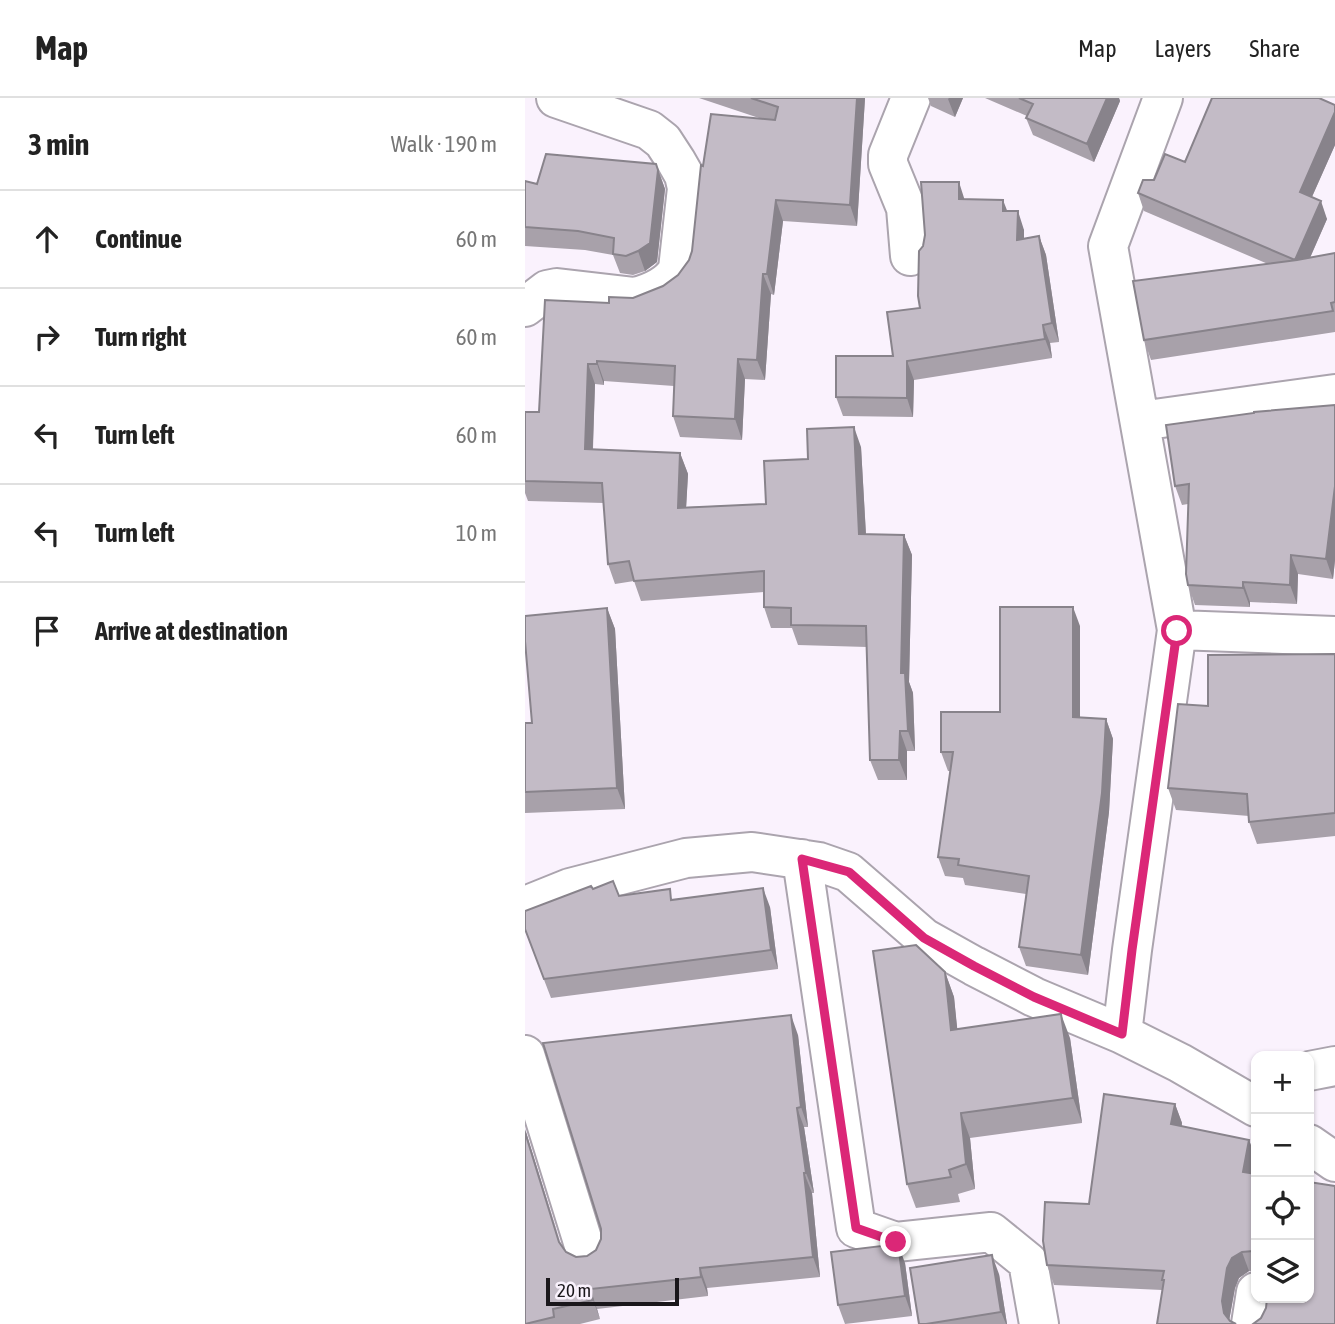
<!DOCTYPE html>
<meta charset="utf-8">
<style>
body{margin:0;font-family:"Asap Condensed",sans-serif;background:#f6f6f6;color:#222}
.controls{position:absolute;right:21px;bottom:21px;display:grid;overflow:hidden;border-radius:14px;box-shadow:0 2px 5px #0004}
.controls button{width:63px;height:63px;display:grid;place-items:center;padding:0;border:0;border-bottom:2px solid #e0e0e0;background:#fff;color:#222;font:35px sans-serif}
.scale{position:absolute;left:21px;bottom:18px;width:133px;box-sizing:border-box;padding-left:7px;border:4px solid #1a171b;border-top:0;font-size:19px;line-height:24px;white-space:nowrap;color:#1a171b;-webkit-text-stroke:5px #faf2fd;paint-order:stroke}
.stop{position:absolute;width:21px;height:21px;margin:-16px;border:5px solid #db2777;border-radius:50%;background:#fff}
.stop.end{background:#db2777;border-color:#fff;box-shadow:0 2px 7px #0008}
.list{margin:0;padding:0;list-style:none}
h2{display:flex;justify-content:space-between;align-items:center;height:91px;margin:0;padding:0 28px;font-size:30px}
h2 small{font-size:23px;font-weight:400;color:#767676}
.list li{display:grid;grid-template-columns:46px 1fr auto;gap:21px;align-items:center;box-sizing:border-box;height:98px;padding:0 28px;border-top:2px solid #e0e0e0}
.list b{display:block;font-size:26px;white-space:nowrap}
.list em{font-size:23px;font-style:normal;color:#767676}
.icon{flex:none;width:38px;height:38px;fill:none;stroke:currentColor;stroke-width:2;stroke-linecap:round;stroke-linejoin:round}
.map{position:relative;flex:none;width:810px;height:1226px;overflow:hidden}
header{display:flex;align-items:center;gap:42px;box-sizing:border-box;height:98px;padding:0 35px;background:#fff;border-bottom:2px solid #e0e0e0}
header strong{font-size:33px}
nav{display:flex;gap:38px;margin-inline-start:auto;font-size:24px}
main{display:flex}
aside{flex:1;background:#fff}
.map>svg:first-child{display:block}
</style>
<header>
<strong>Map</strong>
<nav><a>Map</a><a>Layers</a><a>Share</a></nav>
</header>
<main>
<aside>
<h2>3 min<small>Walk · 190 m</small></h2>
<ul class="list">
<li><svg class="icon" aria-label="ahead" viewBox="0 0 24 24"><path d="M12 20V5M6 11l6-6 6 6"/></svg><div><b>Continue</b></div><em>60 m</em></li>
<li><svg class="icon" aria-label="right" viewBox="0 0 24 24"><path d="M7 20v-9h11M14 6l5 5-5 5"/></svg><div><b>Turn right</b></div><em>60 m</em></li>
<li><svg class="icon" aria-label="left" viewBox="0 0 24 24"><path d="M17 20v-9H6M10 6l-5 5 5 5"/></svg><div><b>Turn left</b></div><em>60 m</em></li>
<li><svg class="icon" aria-label="left" viewBox="0 0 24 24"><path d="M17 20v-9H6M10 6l-5 5 5 5"/></svg><div><b>Turn left</b></div><em>10 m</em></li>
<li><svg class="icon" aria-label="arrive" viewBox="0 0 24 24"><path d="M6 21V4h12l-3 4 3 4H6"/></svg><div><b>Arrive at destination</b></div></li>
</ul>
</aside>
<div class="map">
<svg width="810" height="1226" viewBox="0 0 810 1226">
<rect width="100%" height="100%" fill="#faf2fd"/>
<g fill="none" stroke-linecap="round" stroke-linejoin="round">
<defs>
<path id="minor" d="M385 158 381 110 363 66V57L386 0
M0 209 22 192 32 190 110 199C127 195 146 186 153 171L162 90 159 77 151 63 138 43 124 32 31 0
M615 323 810 296
M652 532 810 538
M277 761 331 1130 371 1144 466 1134 503 1164 514 1226
M0 808 45 790 161 760 227 754 294 764 323 774 399 840 449 868 509 899 597 936 655 965 731 1009
M597 936 607 852 652 532 583 148 638 0
M0 957 62 1157
M784 973 810 968
M784 1046 810 1064
M726 1226 731 1194"/>
</defs>
<use href="#minor" stroke="#aba4ae" stroke-width="42"/>
<use href="#minor" stroke="#fff" stroke-width="38"/>
</g>
<path fill="#a8a1aa" d="M174 0H340L332 128 258 123 249 197 246 196 240 282 220 281 217 342 155 339 148 318 149 288 79 283V287L70 286 68 351 155 355 163 376 161 409 241 406 283 361 336 349 341 436 379 437 387 457 384 584 388 595 390 653H382V682H353L345 662 342 549 273 547 267 530H246L239 509V494L116 503 109 483 90 486 83 466 79 405 3 403 0 395V314H14L84 205 108 200 138 188 153 177 164 162 167 153 178 68 234 20Z
M403 0H438L430 19 406 8Z
M460 0H594L595 3 569 64 508 37 501 20 502 18Z
M810 7V47L787 99 802 121 785 160 810 155V234L626 262 619 242 743 166 619 113 613 95 660 64Z
M131 66 140 91 132 164 120 173 108 177 95 175 88 157 60 152 0 148V83L12 86Z
M440 101 483 113 499 132V141L514 138 521 157 534 244 525 245 527 260 389 282 388 319 318 318 311 299 368 258 395 210Z
M810 307V462L808 481 773 476 772 506 725 504V509L670 507 663 487V406L657 407 650 388 729 315Z
M82 510 90 531 100 711 0 715V625H7Z
M555 528V619L581 621 588 641 584 714 563 877 501 868 494 849 501 796 440 787 438 780 420 778 413 759 425 673H423L416 654 475 614Z
M810 556V738L732 746 724 724V718L651 712 643 690 683 608Z
M68 791 94 798 245 809 253 871 26 900 0 832Z
M420 874 429 899 432 931 545 940 557 1025 445 1040 450 1091 433 1096 435 1104 391 1110 382 1086Z
M273 937 283 1029H279L289 1095H287L295 1179 182 1190 183 1198 72 1211 75 1221 55 1226H0L36 1147 41 1154 51 1159 62 1158 71 1152Z
M650 1006 657 1025V1028L724 1042 731 1061 728 1076H731V1173H724L714 1180 710 1190 704 1223 637 1192 529 1187 522 1167 564 1106Z
M380 1165 387 1218 320 1226 313 1207Z
M474 1176 482 1226H394Z"/>
<path fill="#88838b" d="M332 0H340L332 128 325 107Z
M424 0H438L430 19 423 1Z
M582 0H594L595 3 569 64 562 46Z
M810 14V47L781 112 775 94Z
M131 66 140 91 132 164 120 173 113 153Z
M434 84 440 103 434 101Z
M251 102 258 123 249 197 242 176Z
M478 102 485 120 478 113Z
M796 103 802 121 776 180 770 162Z
M493 113 499 132V161L492 142Z
M514 138 521 157 534 244 527 225Z
M238 176 246 196 240 282 232 262Z
M518 227 525 245 527 260 520 241Z
M213 261 220 281 217 342 210 321Z
M72 263 79 283V287L72 266Z
M382 263 389 282 388 319 382 300Z
M63 266 70 286 67 371 60 351Z
M329 329 336 349 342 456 334 436Z
M155 355 163 376 160 430 153 410Z
M810 388V462L808 481 801 461Z
M379 437 387 457 384 584 388 595 390 653 383 633 376 575Z
M766 457 773 476 772 506 765 487Z
M718 484 725 504V509L718 490Z
M548 509 555 528V639L548 619Z
M82 510 90 531 100 711 92 690Z
M581 621 588 641 584 714 563 877 556 857Z
M375 633 382 653V682L374 662Z
M238 790 245 809 253 871 246 852Z
M420 874 429 899 435 957 426 932Z
M536 916 545 940 557 1025 548 1000Z
M266 917 273 937 283 1029 276 1009Z
M650 1006 657 1025 653 1045 646 1026Z
M272 1010 279 1029 289 1095 281 1075Z
M436 1015 445 1040 450 1091 441 1066Z
M0 1031 41 1163 0 1034Z
M724 1042 731 1061 725 1094 718 1074Z
M279 1075 287 1095 295 1179 288 1159Z
M373 1146 380 1165 387 1218 380 1198Z
M717 1154 724 1173 714 1180 710 1190 704 1223 699 1215 697 1203 702 1170 707 1160Z
M467 1157 474 1176 482 1226H481L476 1214Z
M175 1170 182 1190 183 1198 176 1179Z
M65 1191 72 1211 75 1221 68 1202Z"/>
<path fill="#c3bbc6" stroke="#88838b" stroke-width="2" d="M226 0H332L325 107 251 102 242 176H238L232 262 213 261 210 321 148 318 150 268 72 263V266H63L60 351 155 355 153 410 241 406 239 363 283 361 282 331 329 329 334 436 379 437 376 575H380L383 633H375L374 662H345L341 528 266 527V510L239 509V473L109 483 104 463 83 466 77 385 0 383V314H14L20 202 84 205V199L108 200 138 188 153 177 164 162 167 153 176 67 178 68 186 16 250 22 253 9Z
M494 0H582L562 46 501 20 508 6Z
M687 0H794L810 7V14L775 94 796 103 770 162 613 95 618 82H629L640 56 660 64Z
M21 56 131 66 133 72 125 145 113 153 101 158 88 156 89 140 53 133 0 129V83L12 86Z
M396 84H434V101L478 102V113H493L492 142 514 138 527 225 518 227 520 241 382 263V300L311 299V258H368L362 214 395 210 393 198 394 153 398 148 400 137Z
M810 155V204L806 205 808 213 619 242 608 183 772 162Z
M810 307V388L801 461 766 457 765 487 718 484V490L663 487 661 476 664 386 650 388 641 327 729 315V314Z
M475 509H548V619L581 621 577 695 556 857 494 849 504 778 433 767 434 761 413 759 428 654H416V614H475Z
M82 510 92 690 0 694V625H7L0 543V518Z
M810 556V715L724 724 722 696 643 690 653 606 683 608V557Z
M88 783 94 798 145 791 146 802 238 790 246 852 19 881 0 831V813L66 788 68 791Z
M391 847 420 874 426 932 536 916 548 1000 436 1015 441 1066 424 1072 426 1079 382 1086 348 853Z
M266 917 276 1009 272 1010 281 1075H279L288 1159 175 1170 176 1179 65 1191 68 1202 28 1211 29 1219 0 1226V1034L34 1144 41 1154 51 1159 62 1158 71 1152 76 1141V1131L18 945Z
M579 996 650 1006 646 1026 724 1042 718 1074 731 1076V1155L728 1153 717 1154 707 1160 702 1170 697 1203 699 1215 705 1223 711 1226H632L639 1182H637L639 1173 522 1167 518 1143 520 1104 564 1106Z
M784 1084 810 1088V1226H728L736 1220 741 1210 742 1200H784Z
M373 1146 380 1198 313 1207 306 1154Z
M467 1157 476 1214 401 1226H394L385 1170Z"/>
<g fill="none" stroke-linecap="round" stroke-linejoin="round">
<path stroke="#db2777" stroke-width="9" d="M371 1144 331 1130 277 761 324 774 399 840 449 868 509 899 597 936 607 852 652 533"/>
</g>
</svg>
<div class="controls">
<button>+</button>
<button>−</button>
<button><svg class="icon" aria-label="locate" viewBox="0 0 24 24"><circle cx="12" cy="12" r="6"/><path d="M12 2v4M12 18v4M2 12h4M18 12h4"/></svg></button>
<button><svg class="icon" aria-label="layers" viewBox="0 0 24 24"><path d="M12 4l9 5-9 5-9-5zM3 14l9 5 9-5"/></svg></button>
</div>
<div class="scale">20 m</div>
<div class="stop" style="left:652px;top:533px"></div>
<div class="stop end" style="left:371px;top:1144px"></div>
</div>
</main>
